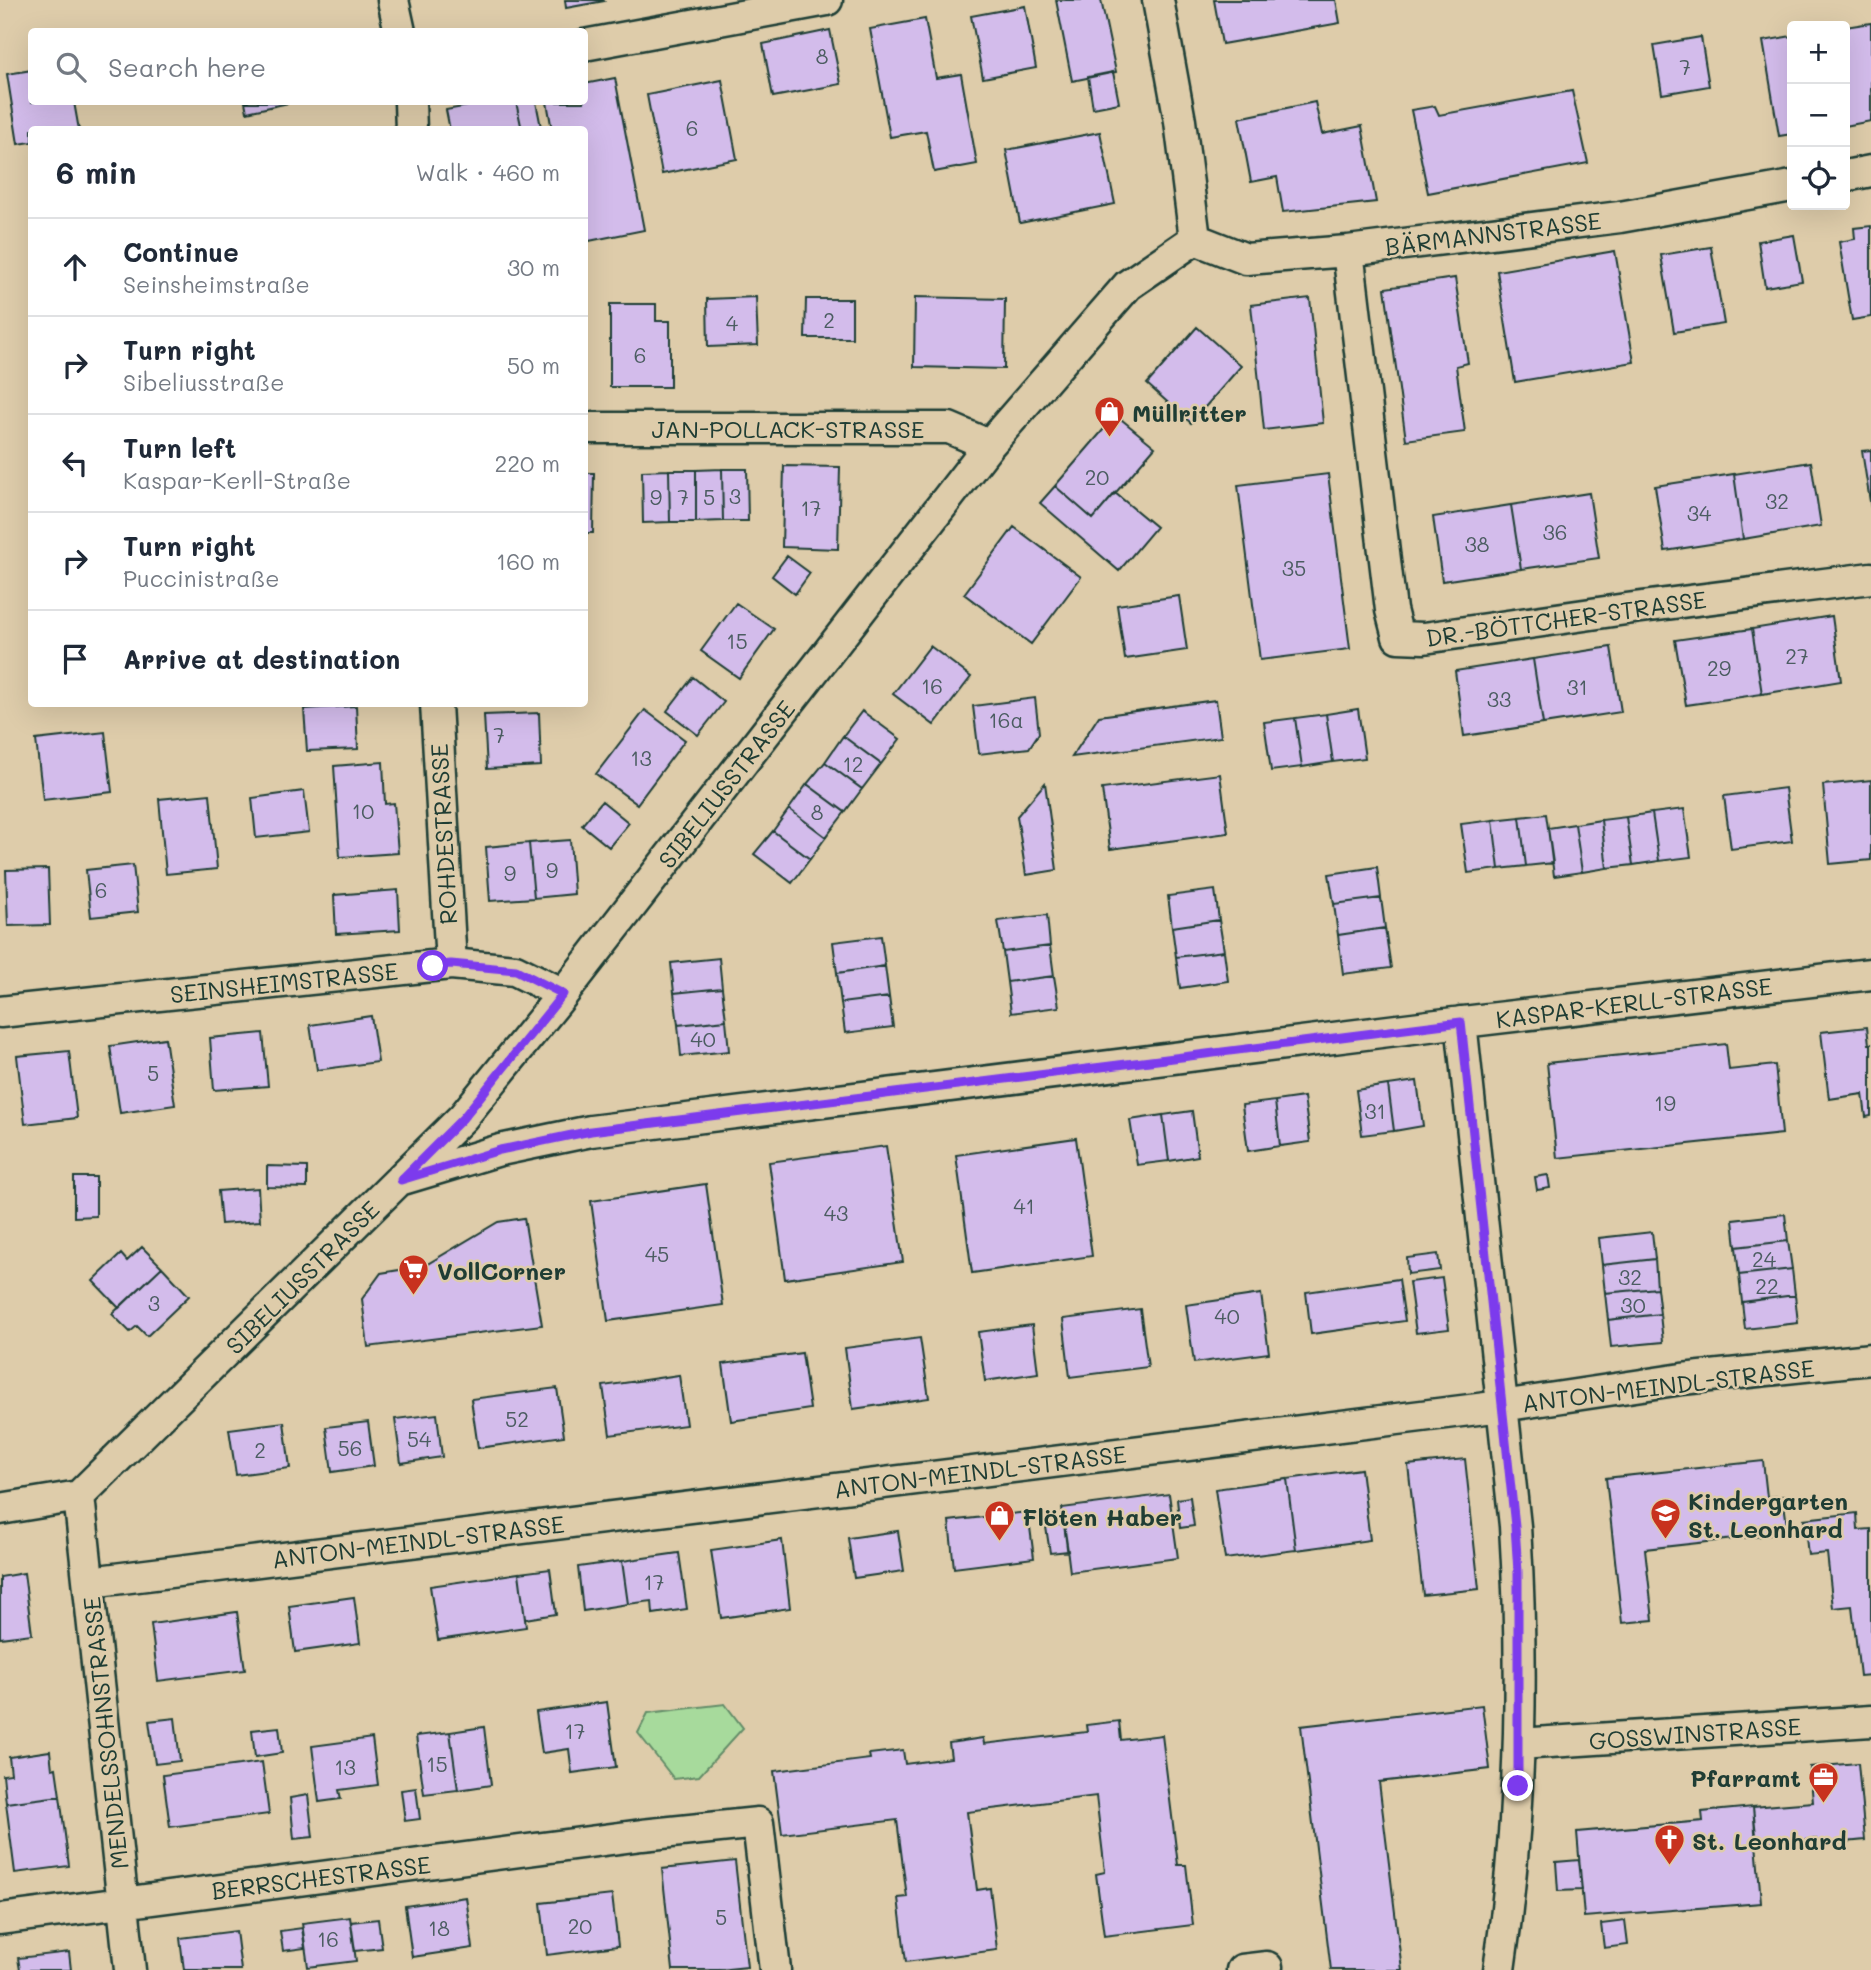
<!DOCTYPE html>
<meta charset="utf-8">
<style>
body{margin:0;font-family:Mali,sans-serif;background:#f2f2f3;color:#1f2937}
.controls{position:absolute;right:21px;top:21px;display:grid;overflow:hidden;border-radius:7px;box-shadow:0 7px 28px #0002}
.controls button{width:63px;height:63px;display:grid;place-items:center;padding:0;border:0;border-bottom:2px solid #e0e1e3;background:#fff;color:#1f2937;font:35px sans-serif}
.stop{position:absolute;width:21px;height:21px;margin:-16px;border:5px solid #7c3aed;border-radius:50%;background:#fff}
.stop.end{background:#7c3aed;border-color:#fff;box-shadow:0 2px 7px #0008}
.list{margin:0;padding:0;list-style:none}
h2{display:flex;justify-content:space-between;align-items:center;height:91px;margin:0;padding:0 28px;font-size:30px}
h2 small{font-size:23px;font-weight:400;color:#747a83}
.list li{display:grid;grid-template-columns:46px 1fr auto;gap:21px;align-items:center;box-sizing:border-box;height:98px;padding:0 28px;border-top:2px solid #e0e1e3}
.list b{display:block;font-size:26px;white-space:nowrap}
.list p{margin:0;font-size:23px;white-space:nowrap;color:#747a83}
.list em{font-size:23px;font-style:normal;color:#747a83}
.icon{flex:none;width:38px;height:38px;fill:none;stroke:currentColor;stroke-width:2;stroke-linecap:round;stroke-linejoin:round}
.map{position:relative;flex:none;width:1871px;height:1970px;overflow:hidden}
.search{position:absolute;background:#fff;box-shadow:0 7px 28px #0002;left:28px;top:28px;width:560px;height:77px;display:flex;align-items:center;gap:18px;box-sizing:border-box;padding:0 24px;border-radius:7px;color:#747a83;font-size:26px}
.panel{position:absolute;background:#fff;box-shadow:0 7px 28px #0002;left:28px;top:126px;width:560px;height:581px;border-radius:7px}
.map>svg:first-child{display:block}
</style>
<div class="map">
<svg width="1871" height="1970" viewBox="0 0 1871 1970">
<rect width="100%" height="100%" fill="#deccaa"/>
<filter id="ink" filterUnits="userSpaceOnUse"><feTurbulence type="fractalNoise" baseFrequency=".0143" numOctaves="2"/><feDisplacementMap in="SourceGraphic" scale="14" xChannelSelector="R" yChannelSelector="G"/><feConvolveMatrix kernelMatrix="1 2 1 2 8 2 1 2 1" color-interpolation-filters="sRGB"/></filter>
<g filter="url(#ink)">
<path fill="#a7da9c" stroke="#638c68" stroke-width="2" d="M725 1704 743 1728 699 1776 674 1779 638 1733 648 1713Z"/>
<path fill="#d3bceb" stroke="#1f3d34" stroke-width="2" d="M565 0H603L604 1 566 8Z
M1056 0H1101L1116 72 1072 81Z
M1214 0H1336L1340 23 1222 44Z
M1025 6 1036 68 983 78 971 16Z
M925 19 936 78 961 74 977 164 934 172 926 131 890 137 870 29Z
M1871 23V121L1845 126V27Z
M830 30 841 84 773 97 763 44Z
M1792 36V134L1779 136 1763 41Z
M1701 37 1709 86 1662 94 1654 45Z
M32 70V102H74L79 130H32V142L18 144 7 74Z
M1113 72 1119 103 1093 108 1088 77Z
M615 78 644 230 584 242V130H552L547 102H584V84Z
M722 80 737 159 662 174 647 95Z
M1572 91 1588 163 1428 193 1411 110 1435 106 1439 115Z
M245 102H293L247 112Z
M490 102H516L522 130H450L446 110Z
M516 102H536L541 127 522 130Z
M1315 102 1322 134 1362 126 1376 202 1283 212 1277 177 1251 182 1239 118Z
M1100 132 1115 204 1020 223 1006 150Z
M1871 226V317L1852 320 1839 242 1855 239 1854 228Z
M1794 235 1802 281 1765 287 1758 241Z
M1711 247 1724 324 1674 332 1661 255Z
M1615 251 1634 362 1515 382 1497 271Z
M1455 278 1468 363 1456 366 1465 432 1406 440 1385 288Z
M756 297 758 345 708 347 707 299Z
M915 297 1005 299 1004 369 914 367Z
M1310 298 1323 423 1264 430 1251 305Z
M806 299H852V338H805Z
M610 304H656V321H670V387H610Z
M1197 327 1241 366 1191 423 1147 384Z
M1116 415 1155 447 1093 519 1055 486Z
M1871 450V508L1862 451Z
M1811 462 1821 526 1743 539 1734 474Z
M784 466 840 467 838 549 782 547Z
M722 469H747L748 521H723Z
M722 469 723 521 696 522V470Z
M669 470 670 522 643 523 642 471Z
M669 470H696V522H670Z
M584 473H594L593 533H584Z
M1328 474 1350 649 1260 660 1238 485Z
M1734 474 1743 539 1665 551 1655 486Z
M1055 486 1093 519 1115 493 1156 527 1119 571 1040 503Z
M1589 493 1599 558 1521 569 1511 505Z
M1511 505 1521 569 1442 581 1433 517Z
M1014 527 1081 577 1031 644 964 594Z
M787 556 810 573 795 594 772 576Z
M1179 596 1187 650 1125 659 1117 605Z
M736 603 774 629 739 678 701 651Z
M1832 616 1841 681 1762 694 1752 629Z
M1752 629 1762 694 1686 705 1675 640Z
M930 646 971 677 934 725 893 694Z
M1611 647 1621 712 1543 724 1533 659Z
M1533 659 1543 724 1464 736 1455 671Z
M693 677 724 702 698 735 667 711Z
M1035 698 1039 733 1029 748 979 754 973 706Z
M1216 700 1221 737 1072 757 1099 716Z
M356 706 358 749 307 751 304 709Z
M1358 709 1365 758 1333 762 1326 714Z
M645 710 685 740 637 804 596 774Z
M862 711 900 739 881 764 843 736Z
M539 713 541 766 487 769 484 715Z
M1326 714 1333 762 1302 767 1295 718Z
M1295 718 1302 767 1271 771 1264 722Z
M105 732 112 792 43 800 36 740Z
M843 736 881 764 862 789 825 762Z
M383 762 385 804 394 803 398 853 340 857 334 766Z
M825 762 862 789 845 812 807 784Z
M1220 774 1228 833 1110 849 1102 789Z
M1871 780V860L1830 864 1823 785Z
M1045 783 1057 870 1026 875 1017 816Z
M807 784 845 812 826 837 789 809Z
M1785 788 1792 841 1731 849 1724 796Z
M304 791 309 832 256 838 252 798Z
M210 794 217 869 166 874 159 799Z
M602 801 629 823 609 847 582 825Z
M789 809 826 837 810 859 773 831Z
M1684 809 1691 857 1659 861 1652 813Z
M1652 813 1659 861 1633 865 1626 817Z
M1546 814 1553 863 1526 866 1520 817Z
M1520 817 1526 866 1499 869 1493 820Z
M1626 817 1633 865 1607 868 1601 820Z
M1493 820 1499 869 1468 873 1461 824Z
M1601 820 1607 868 1582 872 1575 824Z
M1575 824 1582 872 1554 876 1548 828Z
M773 831 810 859 792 883 754 854Z
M570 840 574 894 534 898 529 843Z
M529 843 534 898 490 901 486 847Z
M133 865 138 912 91 917 86 870Z
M1377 867 1381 898 1334 904 1329 874Z
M48 869 50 925 8 926 6 870Z
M398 890 400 930 336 934 334 895Z
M1215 890 1219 920 1172 927 1168 896Z
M1381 898 1385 928 1338 935 1334 904Z
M1047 915 1050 946 1003 952 998 921Z
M1219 920 1224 951 1176 957 1172 927Z
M1385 928 1391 968 1343 974 1338 935Z
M881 936 885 966 837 973 833 942Z
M1050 946 1054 976 1007 982 1003 952Z
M1224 951 1228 981 1180 988 1176 957Z
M719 958 722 988 674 993 671 963Z
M885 966 889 997 841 1003 837 973Z
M1054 976 1059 1007 1011 1013 1007 982Z
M722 988 726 1020 678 1025 674 993Z
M889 997 893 1027 845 1033 841 1003Z
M371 1016 378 1062 317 1070 310 1025Z
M726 1020 729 1051 681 1056 678 1025Z
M1867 1027 1869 1044H1871V1116L1866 1117 1863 1094 1829 1099 1821 1032Z
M263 1033 268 1086 214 1090 210 1038Z
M165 1038 175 1105 120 1113 110 1046Z
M1726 1044 1729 1070 1775 1065 1782 1134 1557 1158 1547 1063Z
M69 1051 77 1118 25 1124 17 1056Z
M1417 1081 1423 1126 1394 1131 1388 1085Z
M1388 1085 1394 1131 1362 1135 1356 1090Z
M1304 1097 1310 1142 1280 1146 1275 1101Z
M1275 1101 1280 1146 1248 1151 1242 1105Z
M1192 1111 1198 1156 1169 1161 1163 1115Z
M1163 1115 1169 1161 1137 1165 1130 1120Z
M1076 1138 1092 1256 972 1273 956 1155Z
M886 1146 903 1262 785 1279 769 1162Z
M267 1166 307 1167V1188L267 1187Z
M1548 1175 1550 1188 1537 1190 1535 1177Z
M74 1177H96V1216L74 1217Z
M706 1184 723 1305 608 1321 591 1201Z
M258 1188 260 1221 221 1224 218 1191Z
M1785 1214 1788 1241 1736 1247 1733 1220Z
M524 1218 542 1325 368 1347 362 1299 381 1273 424 1266 498 1222Z
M1652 1232 1655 1259 1602 1265 1599 1238Z
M1788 1241 1792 1269 1739 1275 1736 1247Z
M142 1247 162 1267 119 1308 93 1281 121 1254 127 1261Z
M1438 1254 1440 1270 1408 1274 1407 1258Z
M1655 1259 1657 1288 1605 1293 1602 1265Z
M162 1267 189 1296 147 1336 137 1326 130 1332 112 1314Z
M1792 1269 1795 1295 1742 1302 1739 1275Z
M1442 1278 1449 1329 1416 1333 1409 1282Z
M1399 1279 1405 1321 1311 1334 1306 1292Z
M1657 1288 1660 1314 1608 1320 1605 1293Z
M1261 1294 1269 1353 1194 1363 1186 1305Z
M1795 1295 1798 1323 1745 1329 1742 1302Z
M1140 1309 1148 1367 1070 1377 1063 1319Z
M1660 1314 1663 1342 1611 1347 1608 1320Z
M1032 1325 1038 1373 985 1381 978 1332Z
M920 1338 929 1398 853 1409 845 1348Z
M802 1353 810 1409 731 1421 723 1364Z
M679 1375 686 1425 610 1435 603 1386Z
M557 1388 564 1436 478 1448 471 1399Z
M437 1414 442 1457 401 1463 395 1419Z
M284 1422 290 1468 236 1475 229 1429Z
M368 1422 374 1466 332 1472 326 1427Z
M1465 1459 1479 1589 1423 1595 1408 1465Z
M1763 1461 1767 1497 1783 1496 1788 1533 1645 1549 1653 1620 1622 1623 1606 1478Z
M1361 1469 1370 1540 1296 1550 1287 1479Z
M1287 1479 1296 1550 1225 1559 1215 1489Z
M1169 1494 1178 1558 1070 1572 1062 1508Z
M1190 1497 1194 1526 1180 1528 1177 1499Z
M1028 1512 1034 1558 954 1568 949 1521Z
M1857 1513 1858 1530 1871 1529V1675L1860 1676 1852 1606 1833 1608 1827 1553 1808 1555 1804 1519Z
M1064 1524 1068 1551 1050 1553 1046 1527Z
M898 1531 904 1571 854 1578 848 1538Z
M782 1540 790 1608 721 1618 711 1550Z
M679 1553 687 1609 653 1614 652 1601 628 1604 622 1561Z
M622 1561 628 1604 583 1611 578 1567Z
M550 1569 556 1614 525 1619 519 1573Z
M24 1573 32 1634 0 1638V1577Z
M519 1573 526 1627 438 1640 430 1586Z
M354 1597 360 1643 295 1652 289 1606Z
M237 1612 245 1670 158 1681 151 1624Z
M607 1702 616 1767 572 1773 569 1749 542 1753 536 1712Z
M1482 1705 1490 1769 1379 1782 1402 1970H1331L1301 1726Z
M175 1718 180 1761 155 1764 149 1721Z
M1119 1721 1121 1740 1162 1735 1178 1865H1186L1193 1925 1104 1936 1096 1874 1105 1872 1096 1796 967 1812 977 1890 990 1888 997 1950 906 1962 898 1898 907 1897 897 1820 782 1834 774 1771 870 1759 869 1754 903 1750 905 1764 951 1758 949 1743 983 1738 984 1744 1087 1732 1086 1725Z
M279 1727 282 1753 255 1757 252 1730Z
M484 1727 491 1785 458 1790 450 1732Z
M450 1732 458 1790 424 1794 416 1736Z
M372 1738 378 1785 339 1790 341 1799 319 1802 312 1746Z
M50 1751 52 1769 56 1768 60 1796 6 1803 3 1775 11 1774 9 1757Z
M262 1762 269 1814 170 1827 163 1775Z
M1858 1763 1865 1840 1816 1845V1839L1757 1844 1753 1807 1813 1802 1810 1767Z
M416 1788 420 1819 405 1821 401 1790Z
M308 1795 313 1837 294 1839 290 1798Z
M60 1796 69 1866 15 1873 6 1803Z
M1753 1807 1761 1903 1584 1917 1577 1832 1703 1821 1702 1812Z
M1579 1860 1582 1890 1558 1891 1556 1862Z
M735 1861 747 1967 718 1970H673L662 1869Z
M612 1895 618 1946 547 1955 541 1903Z
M466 1897 473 1948 412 1957 405 1906Z
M350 1917 356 1961 308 1967 302 1923Z
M378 1919 382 1948 355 1951 351 1922Z
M1625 1921 1628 1945 1604 1948 1601 1924Z
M302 1928 305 1948 283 1951 280 1931Z
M236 1931 241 1970H184L180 1938Z
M69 1952 71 1970H20L18 1958Z"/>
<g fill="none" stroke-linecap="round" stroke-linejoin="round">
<defs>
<path id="minor" d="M393 0 400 32
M1158 0 1180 121 1195 239
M584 45 827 0
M410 102 411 130
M1845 176 1871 171
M1195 239 1246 259 1348 251 1620 217 1792 186
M1348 251 1391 610 1398 637 1424 638 1626 609 1871 578
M584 428H949L989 445
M436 704 451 964
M0 1012 451 964 515 970 563 994
M1461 1022 1515 1526C1524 1675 1521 1823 1499 1970
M403 1179 500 1150 591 1131 1429 1026 1871 974
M79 1496 463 1117 563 994 989 445 1128 285 1195 239
M79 1496 130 1970
M0 1509 79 1496
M90 1582 1502 1406 1682 1379 1871 1359
M1519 1744 1871 1721
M0 1919 642 1835 758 1823 775 1970
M1242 1970 1267 1967"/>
</defs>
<use href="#minor" stroke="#1f3d34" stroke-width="35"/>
<use href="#minor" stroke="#deccaa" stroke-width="30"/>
</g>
</g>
<g fill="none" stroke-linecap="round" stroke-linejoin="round" filter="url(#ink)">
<path stroke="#7c3aed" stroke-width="9" d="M433 966 451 964 516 970 563 994 463 1118 401 1180 500 1150 591 1131 1461 1022 1515 1526 1518 1572V1786"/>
</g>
<defs>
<symbol id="shop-pin" viewBox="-11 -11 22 30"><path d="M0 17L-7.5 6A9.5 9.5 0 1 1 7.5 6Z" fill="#c8321e" stroke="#deccaa"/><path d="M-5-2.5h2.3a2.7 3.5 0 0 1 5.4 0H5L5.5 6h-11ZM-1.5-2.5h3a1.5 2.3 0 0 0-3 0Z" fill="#fff"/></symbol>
<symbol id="supermarket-pin" viewBox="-11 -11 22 30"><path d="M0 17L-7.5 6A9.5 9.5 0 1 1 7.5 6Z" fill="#c8321e" stroke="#deccaa"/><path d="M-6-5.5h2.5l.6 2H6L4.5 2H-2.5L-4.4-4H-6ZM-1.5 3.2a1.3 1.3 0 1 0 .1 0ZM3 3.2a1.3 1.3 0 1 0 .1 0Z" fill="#fff"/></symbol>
<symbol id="school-pin" viewBox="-11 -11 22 30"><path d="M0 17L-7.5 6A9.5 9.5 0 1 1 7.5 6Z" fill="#c8321e" stroke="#deccaa"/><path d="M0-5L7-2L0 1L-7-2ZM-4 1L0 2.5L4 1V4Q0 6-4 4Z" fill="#fff"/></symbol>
<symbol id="office-pin" viewBox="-11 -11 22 30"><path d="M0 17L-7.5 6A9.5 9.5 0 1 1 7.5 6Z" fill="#c8321e" stroke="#deccaa"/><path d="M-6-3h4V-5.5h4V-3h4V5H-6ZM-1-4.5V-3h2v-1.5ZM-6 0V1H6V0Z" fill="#fff"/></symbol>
<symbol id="church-pin" viewBox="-11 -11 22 30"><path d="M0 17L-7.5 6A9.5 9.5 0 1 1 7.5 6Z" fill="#c8321e" stroke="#deccaa"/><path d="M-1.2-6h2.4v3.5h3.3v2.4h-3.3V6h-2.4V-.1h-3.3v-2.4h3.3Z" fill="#fff"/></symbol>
</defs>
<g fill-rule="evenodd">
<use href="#shop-pin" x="1092" y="394" width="35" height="47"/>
<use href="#supermarket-pin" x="396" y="1252" width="35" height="47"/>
<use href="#school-pin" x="1648" y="1496" width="35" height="47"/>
<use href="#shop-pin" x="982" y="1498" width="35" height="47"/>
<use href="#office-pin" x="1806" y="1760" width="35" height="47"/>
<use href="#church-pin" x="1652" y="1822" width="35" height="47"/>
</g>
<g text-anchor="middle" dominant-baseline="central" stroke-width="5" stroke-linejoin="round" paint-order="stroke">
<g font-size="21" fill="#4c5d62">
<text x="822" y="55">8</text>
<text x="1685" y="66">7</text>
<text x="692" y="127">6</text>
<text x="829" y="319">2</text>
<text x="732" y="322">4</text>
<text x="640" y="354">6</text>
<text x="1097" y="476">20</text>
<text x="735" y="495">3</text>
<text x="656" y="496">9</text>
<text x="683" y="496">7</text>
<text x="709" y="496">5</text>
<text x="1777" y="500">32</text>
<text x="811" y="507">17</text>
<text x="1699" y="512">34</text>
<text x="1555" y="531">36</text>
<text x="1477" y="543">38</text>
<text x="1294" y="567">35</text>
<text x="737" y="640">15</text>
<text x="1797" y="655">27</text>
<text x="1719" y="667">29</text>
<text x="932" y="685">16</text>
<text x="1577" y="686">31</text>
<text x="1499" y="698">33</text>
<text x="1006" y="719">16a</text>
<text x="499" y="734">7</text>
<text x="641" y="757">13</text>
<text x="853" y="763">12</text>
<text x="363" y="810">10</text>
<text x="817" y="811">8</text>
<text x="552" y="869">9</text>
<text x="510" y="872">9</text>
<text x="101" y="889">6</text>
<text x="703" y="1038">40</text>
<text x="153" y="1072">5</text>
<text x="1665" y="1102">19</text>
<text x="1375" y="1110">31</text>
<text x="1024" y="1205">41</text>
<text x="836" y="1212">43</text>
<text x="657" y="1253">45</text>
<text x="1764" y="1258">24</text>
<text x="1630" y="1276">32</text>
<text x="1767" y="1285">22</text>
<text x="154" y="1302">3</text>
<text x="1633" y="1304">30</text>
<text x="1227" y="1315">40</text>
<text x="517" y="1418">52</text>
<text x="419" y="1438">54</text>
<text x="350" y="1447">56</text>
<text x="260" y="1449">2</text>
<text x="654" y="1581">17</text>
<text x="575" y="1730">17</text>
<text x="437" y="1763">15</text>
<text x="345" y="1766">13</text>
<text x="721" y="1916">5</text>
<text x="580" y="1925">20</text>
<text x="439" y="1927">18</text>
<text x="328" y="1938">16</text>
</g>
<g font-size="24" fill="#1f3d34" stroke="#deccaa">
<text transform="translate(1493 233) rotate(-7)">BÄRMANNSTRASSE</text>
<text x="788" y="428">JAN-POLLACK-STRASSE</text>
<text transform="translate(1566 618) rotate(-8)">DR.-BÖTTCHER-STRASSE</text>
<text transform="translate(726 784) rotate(-52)">SIBELIUSSTRASSE</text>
<text transform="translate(443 834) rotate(-93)">ROHDESTRASSE</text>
<text transform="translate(284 982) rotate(-6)">SEINSHEIMSTRASSE</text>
<text transform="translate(1634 1002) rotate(-7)">KASPAR-KERLL-STRASSE</text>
<text transform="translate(302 1277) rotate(-45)">SIBELIUSSTRASSE</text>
<text transform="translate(1668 1385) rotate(-7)">ANTON-MEINDL-STRASSE</text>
<text transform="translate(980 1471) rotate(-7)">ANTON-MEINDL-STRASSE</text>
<text transform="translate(418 1541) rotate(-7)">ANTON-MEINDL-STRASSE</text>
<text transform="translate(105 1733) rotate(-96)">MENDELSSOHNSTRASSE</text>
<text transform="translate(1695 1733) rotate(-4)">GOSSWINSTRASSE</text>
<text transform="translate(321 1877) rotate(-7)">BERRSCHESTRASSE</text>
</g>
<g font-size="24" font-weight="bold" fill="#1f3d34" stroke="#deccaa" text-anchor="start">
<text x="1132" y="412">Müllritter</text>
<text x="437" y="1270">VollCorner</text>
<text x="1688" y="1500">Kindergarten<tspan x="1688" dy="28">St. Leonhard</tspan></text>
<text x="1022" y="1516">Flöten Haber</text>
<text x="1801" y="1777" text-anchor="end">Pfarramt</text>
<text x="1692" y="1840">St. Leonhard</text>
</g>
</g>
</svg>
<div class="controls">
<button>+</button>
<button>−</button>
<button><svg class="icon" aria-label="locate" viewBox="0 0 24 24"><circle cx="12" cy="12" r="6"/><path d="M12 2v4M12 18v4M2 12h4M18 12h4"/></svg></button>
</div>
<div class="stop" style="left:433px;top:966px"></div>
<div class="stop end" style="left:1518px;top:1786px"></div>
<div class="search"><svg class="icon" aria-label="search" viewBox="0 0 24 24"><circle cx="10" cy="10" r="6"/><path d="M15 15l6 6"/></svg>Search here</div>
<section class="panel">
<h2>6 min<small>Walk · 460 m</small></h2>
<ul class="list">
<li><svg class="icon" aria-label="ahead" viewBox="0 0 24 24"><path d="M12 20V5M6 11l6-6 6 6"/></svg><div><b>Continue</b><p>Seinsheimstraße</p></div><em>30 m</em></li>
<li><svg class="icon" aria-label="right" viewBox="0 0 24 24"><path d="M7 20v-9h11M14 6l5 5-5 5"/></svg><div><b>Turn right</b><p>Sibeliusstraße</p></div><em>50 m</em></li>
<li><svg class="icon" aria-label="left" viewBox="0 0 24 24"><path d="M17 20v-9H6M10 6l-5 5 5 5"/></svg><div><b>Turn left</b><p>Kaspar-Kerll-Straße</p></div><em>220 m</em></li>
<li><svg class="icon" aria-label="right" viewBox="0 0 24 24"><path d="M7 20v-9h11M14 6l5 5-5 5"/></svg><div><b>Turn right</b><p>Puccinistraße</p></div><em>160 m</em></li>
<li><svg class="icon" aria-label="arrive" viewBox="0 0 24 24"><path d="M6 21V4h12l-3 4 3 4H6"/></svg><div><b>Arrive at destination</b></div></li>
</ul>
</section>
</div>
